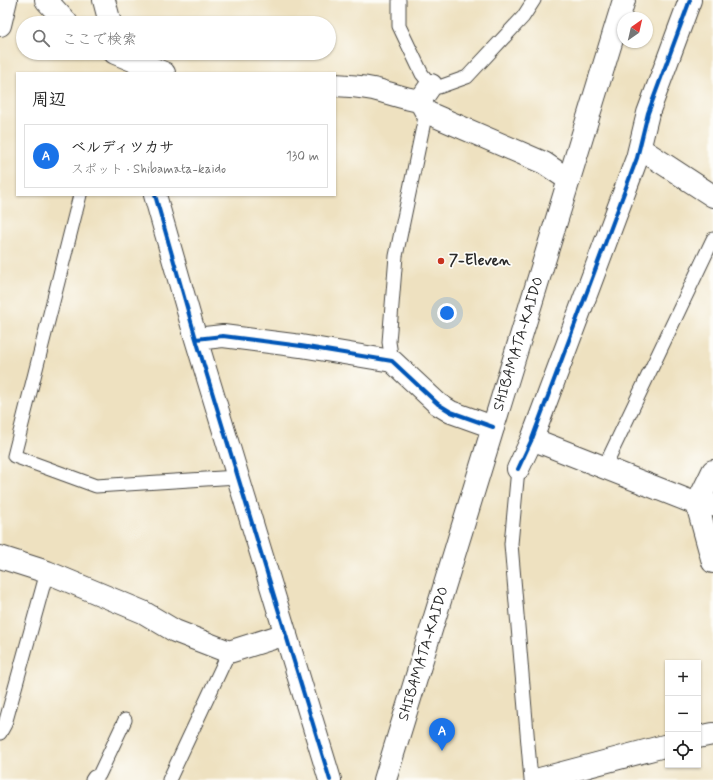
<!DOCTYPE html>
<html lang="ja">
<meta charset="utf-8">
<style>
body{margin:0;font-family:Mynerve,"Klee One",sans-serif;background:#f6f6f6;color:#222}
.controls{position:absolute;right:12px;bottom:12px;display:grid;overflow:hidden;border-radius:0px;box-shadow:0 1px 3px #0004}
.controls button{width:36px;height:36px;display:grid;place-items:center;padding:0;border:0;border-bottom:1px solid #e0e0e0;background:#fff;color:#222;font:20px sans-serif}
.compass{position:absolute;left:617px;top:12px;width:36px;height:36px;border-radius:50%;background:#fff;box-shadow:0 1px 3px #0004;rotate:34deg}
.you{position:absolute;left:447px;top:313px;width:14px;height:14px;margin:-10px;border:3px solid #fff;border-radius:50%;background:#1a73e8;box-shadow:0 0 0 6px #1a73e833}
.badge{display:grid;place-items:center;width:26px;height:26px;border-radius:50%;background:#1a73e8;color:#fff;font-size:13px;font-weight:700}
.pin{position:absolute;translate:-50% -33px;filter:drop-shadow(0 1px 2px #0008)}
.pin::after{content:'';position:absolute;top:21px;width:14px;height:12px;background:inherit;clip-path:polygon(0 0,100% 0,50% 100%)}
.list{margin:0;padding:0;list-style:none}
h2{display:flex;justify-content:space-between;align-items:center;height:52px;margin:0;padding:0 16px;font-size:17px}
h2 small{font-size:13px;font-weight:400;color:#767676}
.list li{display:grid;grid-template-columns:26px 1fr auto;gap:12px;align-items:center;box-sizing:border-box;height:64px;margin:0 8px 8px;padding:0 8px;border:1px solid #e0e0e0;border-radius:0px}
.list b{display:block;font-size:15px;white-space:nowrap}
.list p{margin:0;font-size:13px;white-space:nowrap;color:#767676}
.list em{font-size:13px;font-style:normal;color:#767676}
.icon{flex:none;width:22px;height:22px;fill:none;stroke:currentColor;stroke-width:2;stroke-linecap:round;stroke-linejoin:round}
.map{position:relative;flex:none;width:713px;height:780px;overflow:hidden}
.search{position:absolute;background:#fff;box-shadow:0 1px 3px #0004;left:16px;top:16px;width:320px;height:44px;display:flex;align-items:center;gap:10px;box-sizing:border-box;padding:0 14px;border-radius:22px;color:#767676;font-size:15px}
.panel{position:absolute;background:#fff;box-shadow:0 1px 3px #0004;left:16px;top:72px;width:320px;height:124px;border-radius:0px}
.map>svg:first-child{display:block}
</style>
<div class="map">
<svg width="713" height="780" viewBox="0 0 713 780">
<rect width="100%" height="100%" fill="#fdfcf7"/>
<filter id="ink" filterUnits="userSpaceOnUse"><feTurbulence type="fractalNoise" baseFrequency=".025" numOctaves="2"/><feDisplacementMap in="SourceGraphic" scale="8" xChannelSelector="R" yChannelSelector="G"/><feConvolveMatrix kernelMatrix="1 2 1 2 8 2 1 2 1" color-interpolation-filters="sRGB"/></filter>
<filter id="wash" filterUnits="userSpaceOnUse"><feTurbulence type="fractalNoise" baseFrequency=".012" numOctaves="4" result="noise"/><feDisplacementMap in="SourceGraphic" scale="16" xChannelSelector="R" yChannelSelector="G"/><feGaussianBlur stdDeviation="0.9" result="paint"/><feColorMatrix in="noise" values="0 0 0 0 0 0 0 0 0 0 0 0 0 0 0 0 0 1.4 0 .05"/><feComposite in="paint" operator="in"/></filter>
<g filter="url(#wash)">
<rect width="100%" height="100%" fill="#eee1c0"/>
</g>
<g filter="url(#ink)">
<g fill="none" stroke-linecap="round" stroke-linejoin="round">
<defs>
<path id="lane" d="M399 0V26L422 74 431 85 439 87 467 77 523 17 534 0
M80 195 14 456 96 486 237 477
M392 361 389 342 396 256 426 112
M604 468 713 239
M518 469 511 544 531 780
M0 733 5 724 47 572
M92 780 94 777 99 775 125 720
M169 780 229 652"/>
<path id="street" d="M46 0 67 23
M104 0 110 23
M115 53 164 73
M335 85C351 86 366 86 381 91 395 95 406 99 420 101L431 85
M420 101 426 112 544 163 569 180
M641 149 713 196
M155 195 196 339 330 780
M196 339 223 336 301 346 392 361 438 404 451 412 493 427
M532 439 697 504 713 505
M518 469 532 439 637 158 648 113 690 0
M713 471 697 504 713 562
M0 557 47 572 143 612 175 631 229 652 286 634
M698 737 713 734
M536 780 668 745"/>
<g id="secondary">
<path d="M0 25 6 0"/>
<path id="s1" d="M385 780 624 0"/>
</g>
</defs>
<use href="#lane" stroke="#484641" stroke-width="15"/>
<use href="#street" stroke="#484641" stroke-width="24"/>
<use href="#secondary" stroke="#484641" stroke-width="24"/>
<use href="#lane" stroke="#fff" stroke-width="13"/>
<use href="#street" stroke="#fff" stroke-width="22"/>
<use href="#secondary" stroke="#fff" stroke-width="22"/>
<defs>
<path id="cycleway" d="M155 195 196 339 330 780
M196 339 223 336 301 346 392 361 438 404 451 412 493 427
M518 469 532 439 637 158 648 113 690 0"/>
</defs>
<use href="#cycleway" stroke="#fdfcf7" stroke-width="6"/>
<use href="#cycleway" stroke="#0057b8" stroke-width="4"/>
</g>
</g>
<circle fill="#c8321e" stroke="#fdfcf7" stroke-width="1.5" cx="441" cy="261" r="4"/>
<g text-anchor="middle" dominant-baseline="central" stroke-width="3.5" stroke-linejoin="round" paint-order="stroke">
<g font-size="15" font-weight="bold" fill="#2b2b2b" stroke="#fdfcf7" text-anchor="start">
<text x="449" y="261">7-Eleven</text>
</g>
<g font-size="15" fill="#2b2b2b" stroke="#fdfcf7">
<text stroke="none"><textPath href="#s1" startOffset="456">SHIBAMATA-KAIDO</textPath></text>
<text stroke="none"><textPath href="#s1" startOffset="132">SHIBAMATA-KAIDO</textPath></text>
</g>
</g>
</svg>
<div class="controls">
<button>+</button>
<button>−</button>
<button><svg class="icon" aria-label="locate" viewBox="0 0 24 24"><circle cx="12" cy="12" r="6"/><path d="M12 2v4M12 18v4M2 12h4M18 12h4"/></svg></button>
</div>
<svg class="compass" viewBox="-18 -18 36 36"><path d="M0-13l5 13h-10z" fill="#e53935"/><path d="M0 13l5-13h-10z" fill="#767676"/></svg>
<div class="you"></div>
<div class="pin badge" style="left:442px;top:751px">A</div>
<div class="search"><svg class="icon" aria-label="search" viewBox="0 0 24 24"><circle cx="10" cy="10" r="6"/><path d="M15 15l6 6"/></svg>ここで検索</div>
<section class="panel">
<h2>周辺<small></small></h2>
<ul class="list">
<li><span class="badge">A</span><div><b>ベルディツカサ</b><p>スポット · Shibamata-kaido</p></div><em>130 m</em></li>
</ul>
</section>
</div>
